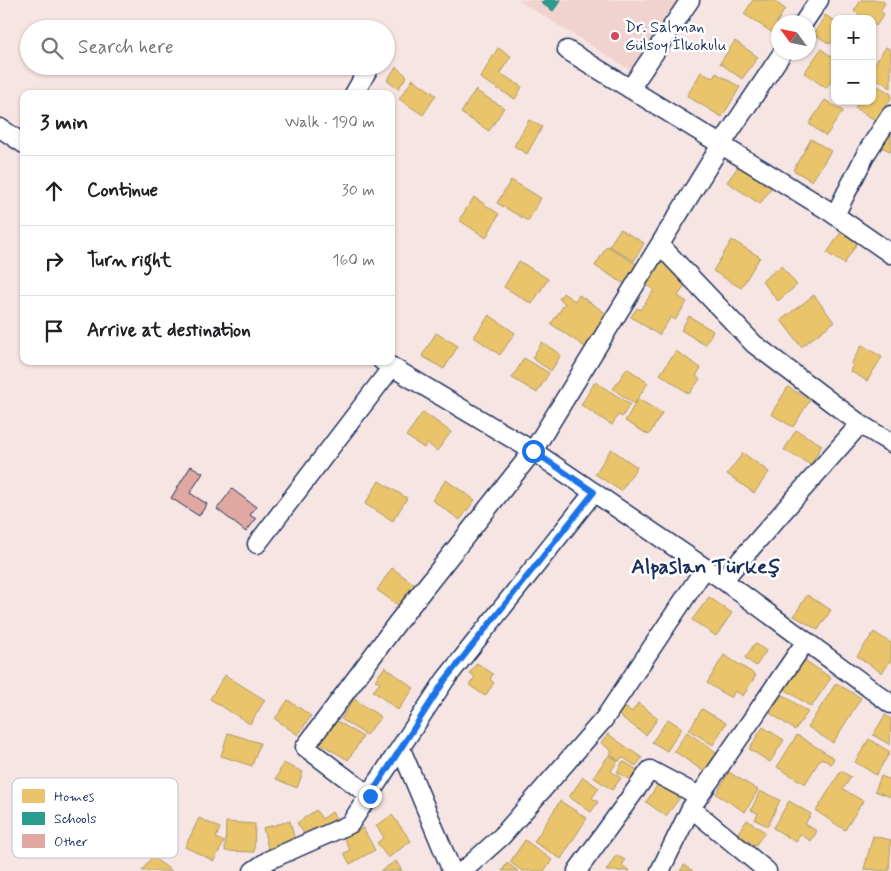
<!DOCTYPE html>
<meta charset="utf-8">
<style>
body{margin:0;font-family:Mynerve,sans-serif;background:#f6f6f6;color:#202124}
.controls{position:absolute;right:15px;top:15px;display:grid;overflow:hidden;border-radius:10px;box-shadow:0 1px 4px #0004}
.controls button{width:45px;height:45px;display:grid;place-items:center;padding:0;border:0;border-bottom:1px solid #e0e0e0;background:#fff;color:#202124;font:25px sans-serif}
.compass{position:absolute;left:771px;top:15px;width:45px;height:45px;border-radius:50%;background:#fff;box-shadow:0 1px 4px #0004;rotate:303deg}
.stop{position:absolute;width:15px;height:15px;margin:-11px;border:4px solid #1a73e8;border-radius:50%;background:#fff}
.stop.end{background:#1a73e8;border-color:#fff;box-shadow:0 1px 5px #0008}
.list{margin:0;padding:0;list-style:none}
h2{display:flex;justify-content:space-between;align-items:center;height:65px;margin:0;padding:0 20px;font-size:21px}
h2 small{font-size:16px;font-weight:400;color:#757577}
.list li{display:grid;grid-template-columns:32px 1fr auto;gap:15px;align-items:center;box-sizing:border-box;height:70px;padding:0 20px;border-top:1px solid #e0e0e0}
.list b{display:block;font-size:19px;white-space:nowrap}
.list em{font-size:16px;font-style:normal;color:#757577}
.icon{flex:none;width:28px;height:28px;fill:none;stroke:currentColor;stroke-width:2;stroke-linecap:round;stroke-linejoin:round}
.map{position:relative;flex:none;width:891px;height:871px;overflow:hidden}
.search{position:absolute;background:#fff;box-shadow:0 1px 4px #0004;left:20px;top:20px;width:375px;height:55px;display:flex;align-items:center;gap:12px;box-sizing:border-box;padding:0 18px;border-radius:28px;color:#757577;font-size:19px}
.panel{position:absolute;background:#fff;box-shadow:0 1px 4px #0004;left:20px;top:90px;width:375px;height:275px;border-radius:10px}
.map>svg:first-child{display:block}
</style>
<div class="map">
<svg width="891" height="871" viewBox="0 0 891 871">
<rect width="100%" height="100%" fill="#f6e5e3"/>
<filter id="ink" filterUnits="userSpaceOnUse"><feTurbulence type="fractalNoise" baseFrequency=".02" numOctaves="2"/><feDisplacementMap in="SourceGraphic" scale="10" xChannelSelector="R" yChannelSelector="G"/><feConvolveMatrix kernelMatrix="1 2 1 2 8 2 1 2 1" color-interpolation-filters="sRGB"/></filter>
<g filter="url(#ink)">
<path fill="#f0d2cf" d="M518 0H680L632 71Z"/>
<path fill="#e9c46a" stroke="#ab9766" d="M753 0H773L785 9 777 22 778 31 776 35 744 14Z
M861 0H881L885 3 880 11 884 14 876 26 872 23V19H866L854 11Z
M825 15 835 21V37L830 44 814 34Z
M735 41 758 57 742 79 720 63Z
M886 47 891 50V88L872 76V68Z
M498 48 511 56 500 73 522 87 515 99 480 78Z
M821 49 835 59V76L826 88 804 73Z
M396 67 407 76 398 89 387 80Z
M701 72 713 78 716 73 740 87 722 117 687 96Z
M413 79 436 95 423 115 399 99Z
M872 82 891 94V98L877 121 855 108 859 101H872Z
M475 90 504 108 489 131 461 113Z
M825 100 843 111 826 136 809 124Z
M529 120 542 127 527 154 514 146Z
M891 131V152L882 147Z
M811 139 831 151 812 181 793 170Z
M743 160 775 182 760 204 727 182Z
M511 180 541 198 528 221 497 203Z
M474 197 499 214 486 238 459 220Z
M620 229 644 243 634 261 609 246Z
M841 232 857 243 844 264 827 253Z
M732 240 760 257 741 288 713 271Z
M607 246 638 265 626 285 595 266Z
M662 259 686 274 680 282 685 285 678 296 687 302 675 320 671 317 659 335 631 317 637 308 640 310 654 290 646 284Z
M519 261 548 279 532 304 504 287Z
M781 266 797 285 778 301 762 281Z
M563 293 575 301 579 295 607 314 585 347 551 324 565 303 559 299Z
M814 295 834 322 801 347 781 320Z
M489 315 515 333 500 355 474 337Z
M689 316 713 331 705 345 681 330Z
M436 333 458 346 444 369 422 356Z
M542 342 561 355 551 371 532 358Z
M862 345 882 357 867 381 850 371 853 365 851 364Z
M676 351 701 368 696 376 700 379 689 394 660 374Z
M524 358 549 373 537 393 512 378Z
M627 368 648 383 634 404 613 389Z
M595 382 630 404 622 417 618 415 612 425 581 405Z
M788 387 810 400 793 427 771 414Z
M638 399 662 413 649 435 625 421Z
M423 412 451 432 437 451 427 443 424 448 406 436Z
M796 430 822 445 811 465 784 450Z
M611 449 637 467 621 491 595 474Z
M743 453 769 472 754 493 727 474Z
M446 480 475 500 460 520 432 500Z
M379 481 407 498 393 521 365 504Z
M392 568 417 586 402 608 377 590Z
M807 595 831 610 818 630 794 616Z
M709 597 732 613 716 636 692 620Z
M874 632 891 643V660L882 673 857 656Z
M755 643 766 651 756 666 745 658Z
M724 655 756 675 743 696 735 691 731 698 707 683Z
M803 659 831 678 811 707 783 688Z
M477 663 493 674 490 679 494 683 485 696 469 685 475 677 470 673Z
M385 667 414 688 398 710 373 691 380 683 375 680Z
M225 675 265 700 250 724 210 699Z
M836 683 861 698 833 743 808 727Z
M782 694 808 712 795 730 770 713Z
M354 699 381 717 366 735 341 719Z
M288 700 311 716 298 735 275 719Z
M638 703 658 718 646 735 617 714 623 706 632 712Z
M702 709 726 723 713 745 689 730Z
M885 715 891 719 890 745 873 735Z
M331 717 363 737 348 760 316 741Z
M668 719 682 728 667 751 652 742Z
M763 727 784 740 770 762 749 749Z
M687 732 719 754 706 773 674 751Z
M228 733 260 743 252 766 221 756Z
M608 734 642 758 636 766 622 757 619 761 610 754 612 751 601 743Z
M797 735 834 758 831 764 821 758 805 784 777 767Z
M869 739 890 752 876 775 855 762Z
M609 755 618 761 611 771 621 778 612 790 593 777Z
M623 761 639 771 633 782 617 772Z
M283 763 303 772 297 788 276 779Z
M841 771 851 777 843 789 863 801 845 830 816 811Z
M729 772 758 790 745 812 716 794Z
M881 776 891 780V797L875 791Z
M583 777 599 788 592 798 598 802 591 812 569 797Z
M661 780 682 795 666 816 646 802Z
M760 791 780 800 768 826 755 820 758 813 751 810Z
M560 801 587 818 561 859 534 842Z
M789 801 811 814 805 824 817 831 811 841 800 834 796 842 773 828Z
M316 810 322 819 332 812 338 821 309 841 297 823Z
M392 815 411 841 388 858 377 843 384 837 376 826Z
M199 818 220 828 216 838 224 842 214 861 185 847Z
M747 820 765 832 755 846 737 834Z
M290 821 296 845 269 852 263 828Z
M226 822 255 824 254 852 225 851Z
M363 828 375 850 350 864 344 853 350 850 344 838Z
M873 836 891 840 889 871 864 869Z
M525 840 552 860 544 871H522L510 862Z
M616 855 625 860 622 866 630 871H606Z
M152 857 172 871H142Z
M396 861 402 871H380Z
M507 863 518 871H502Z
M684 865 693 871H680Z"/>
<path fill="#2a9d8f" stroke="#267c80" d="M544 0H561L553 11 541 3Z"/>
<path fill="#e1a7a1" stroke="#1b2f5e" d="M191 466 203 473 190 493 207 504 199 516 171 498Z
M232 489 256 507 250 515 256 519 246 532 217 509Z"/>
<g fill="none" stroke-linecap="round" stroke-linejoin="round">
<defs>
<path id="minor" d="M804 22 819 0
M567 50 829 211 891 254
M630 89 690 0
M354 94 370 66
M0 128 24 144
M835 215 867 152 891 115
M660 245 754 344 860 424 891 443
M382 361 533 451 723 580 891 704
M257 544 392 367
M723 580 860 424
M401 749 452 871
M370 796 305 747 397 623 533 451 721 145 783 52
M691 808 767 871
M253 871 269 860 350 824 445 680 594 492
M463 871 502 836 604 719 705 568
M577 871 650 770 699 796
M660 871 691 808 806 641"/>
</defs>
<use href="#minor" stroke="#1b2f5e" stroke-width="21"/>
<use href="#minor" stroke="#fff" stroke-width="18"/>
</g>
</g>
<g fill="none" stroke-linecap="round" stroke-linejoin="round" filter="url(#ink)">
<path stroke="#1a73e8" stroke-width="6" d="M370 796 445 680 594 492 533 451"/>
</g>
<circle fill="#d1495b" stroke="#fff" stroke-width="2" cx="615" cy="36" r="5"/>
<g text-anchor="middle" dominant-baseline="central" stroke-width="5" stroke-linejoin="round" paint-order="stroke">
<g font-size="16" fill="#1b2f5e" stroke="#fff" text-anchor="start">
<text x="625" y="27">Dr. Salman<tspan x="625" dy="18">Gülsoy İlkokulu</tspan></text>
</g>
<g font-size="21" font-weight="bold" fill="#1b2f5e" stroke="#fff">
<text x="706" y="567">Alpaslan Türkeş</text>
</g>
</g>
<rect x="12" y="778" width="166" height="80" rx="8" fill="#fff" stroke="#bbc1cf" stroke-width="1"/>
<rect x="22" y="789" width="23" height="14" fill="#e9c46a"/>
<rect x="22" y="812" width="23" height="13" fill="#2a9d8f"/>
<rect x="22" y="834" width="23" height="14" fill="#e1a7a1"/>
<g font-size="14" fill="#1b2f5e">
<text x="54" y="801">Homes</text>
<text x="54" y="823">Schools</text>
<text x="54" y="846">Other</text>
</g>
</svg>
<div class="controls">
<button>+</button>
<button>−</button>
</div>
<svg class="compass" viewBox="-18 -18 36 36"><path d="M0-13l5 13h-10z" fill="#e53935"/><path d="M0 13l5-13h-10z" fill="#757577"/></svg>
<div class="stop" style="left:533px;top:451px"></div>
<div class="stop end" style="left:370px;top:796px"></div>
<div class="search"><svg class="icon" aria-label="search" viewBox="0 0 24 24"><circle cx="10" cy="10" r="6"/><path d="M15 15l6 6"/></svg>Search here</div>
<section class="panel">
<h2>3 min<small>Walk · 190 m</small></h2>
<ul class="list">
<li><svg class="icon" aria-label="ahead" viewBox="0 0 24 24"><path d="M12 20V5M6 11l6-6 6 6"/></svg><div><b>Continue</b></div><em>30 m</em></li>
<li><svg class="icon" aria-label="right" viewBox="0 0 24 24"><path d="M7 20v-9h11M14 6l5 5-5 5"/></svg><div><b>Turn right</b></div><em>160 m</em></li>
<li><svg class="icon" aria-label="arrive" viewBox="0 0 24 24"><path d="M6 21V4h12l-3 4 3 4H6"/></svg><div><b>Arrive at destination</b></div></li>
</ul>
</section>
</div>
